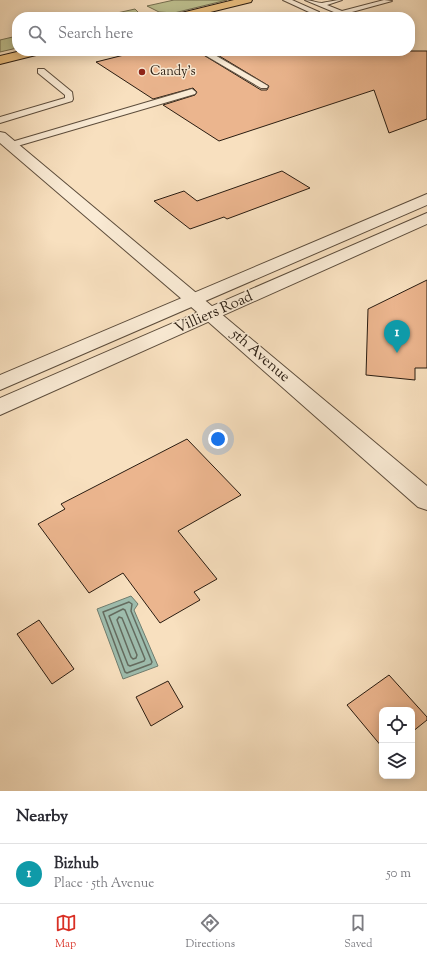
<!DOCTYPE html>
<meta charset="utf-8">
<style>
body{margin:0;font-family:"Sorts Mill Goudy",serif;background:#f2f2f3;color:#2b2b33}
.controls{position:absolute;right:12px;bottom:12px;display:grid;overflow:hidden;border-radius:8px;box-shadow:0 2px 10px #0003}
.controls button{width:36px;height:36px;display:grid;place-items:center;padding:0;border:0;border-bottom:1px solid #e1e1e2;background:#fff;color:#2b2b33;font:20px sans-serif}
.you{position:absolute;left:218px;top:439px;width:14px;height:14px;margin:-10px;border:3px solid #fff;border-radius:50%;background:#1a73e8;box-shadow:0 0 0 6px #1a73e833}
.badge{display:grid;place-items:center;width:26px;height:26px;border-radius:50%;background:#d93025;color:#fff;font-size:13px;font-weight:700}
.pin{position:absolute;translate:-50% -33px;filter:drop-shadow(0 1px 2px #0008)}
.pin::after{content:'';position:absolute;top:21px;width:14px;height:12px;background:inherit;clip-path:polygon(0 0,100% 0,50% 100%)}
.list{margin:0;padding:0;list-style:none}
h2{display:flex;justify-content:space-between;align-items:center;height:52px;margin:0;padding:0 16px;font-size:17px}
h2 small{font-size:13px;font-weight:400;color:#7c7c81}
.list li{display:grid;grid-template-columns:26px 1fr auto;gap:12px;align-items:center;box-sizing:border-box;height:60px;padding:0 16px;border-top:1px solid #e1e1e2}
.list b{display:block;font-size:15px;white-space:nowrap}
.list p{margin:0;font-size:13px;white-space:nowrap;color:#7c7c81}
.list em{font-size:13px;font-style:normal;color:#7c7c81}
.icon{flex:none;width:22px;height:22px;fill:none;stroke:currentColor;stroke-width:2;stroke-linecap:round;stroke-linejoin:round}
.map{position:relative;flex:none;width:427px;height:791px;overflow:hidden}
.search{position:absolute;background:#fff;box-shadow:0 2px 10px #0003;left:12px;right:12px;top:12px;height:44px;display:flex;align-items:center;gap:10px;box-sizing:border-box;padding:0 14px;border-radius:16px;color:#7c7c81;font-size:15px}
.sheet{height:112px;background:#fff}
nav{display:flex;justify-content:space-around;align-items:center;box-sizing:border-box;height:56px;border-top:1px solid #e1e1e2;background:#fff;font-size:11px;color:#7c7c81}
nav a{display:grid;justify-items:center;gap:2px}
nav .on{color:#d93025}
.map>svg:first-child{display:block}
</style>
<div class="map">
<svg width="427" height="791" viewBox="0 0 427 791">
<rect width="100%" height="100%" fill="#f8e0bf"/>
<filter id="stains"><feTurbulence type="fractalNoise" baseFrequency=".005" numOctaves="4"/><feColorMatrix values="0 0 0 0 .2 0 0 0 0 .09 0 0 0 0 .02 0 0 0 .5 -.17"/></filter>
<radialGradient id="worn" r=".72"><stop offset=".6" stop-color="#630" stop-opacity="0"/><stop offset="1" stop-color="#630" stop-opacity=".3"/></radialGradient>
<path fill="#bfc291" stroke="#746f51" d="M174 0H227L174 13 159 12 147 6Z
M135 9 139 13 134 17H99Z
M17 36V48L0 52V40Z"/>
<path fill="#9ebdae" stroke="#6f7d6f" d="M131 596 138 604 134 610 158 666 123 679 97 609Z"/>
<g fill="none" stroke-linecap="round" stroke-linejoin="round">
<path stroke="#646c60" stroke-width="1.5" d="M129 602 132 604 131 611 152 662 151 664 127 673 125 672 103 612Z
M123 609 125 610 145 659 144 661 130 666 128 665 109 616Z
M119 617 122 618 137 655 136 658 133 659 131 657 117 620Z"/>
</g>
<path fill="#ebb58e" stroke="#291c11" d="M140 51H197L261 90H267L269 86 211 51H427V119L389 133 374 90 219 141 163 105 195 95 197 92 193 88 153 99 96 62Z
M282 171 310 188 227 219 224 217 190 229 154 201 184 191 197 201Z
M427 280V368H415V380L366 375 368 309Z
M187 439 241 495 178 531 217 579 194 592 200 600 160 623 123 573 89 593 38 524 65 509 61 504Z
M39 620 74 669 52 684 17 634Z
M389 675 427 717V720L412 732V710H382V747L347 705Z
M168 681 183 707 151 726 136 697Z"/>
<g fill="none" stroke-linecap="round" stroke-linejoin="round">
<defs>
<path id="service" d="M283 0H292L319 12 305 17H294L309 12Z
M305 0C311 0 317 3 322 3 328 2 335 0 342 0L327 5 342 11 384 0 392 1 341 15Z
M198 51H208L268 86 267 88H261Z
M38 69H44L72 92 73 99 72 101 0 123V117L65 98V95L38 73Z
M192 89 196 92 195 94 14 147H8L6 145 8 143Z"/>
<path id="minor" d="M0 132 5 133 427 486V510L418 507 204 318 0 143Z"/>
<path id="tertiary" d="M427 194V205L0 390V375Z
M427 213V224L0 415V398Z"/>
<path id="primary" d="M234 0H252L251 2 190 17H172L173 15Z
M21 51H42L40 54 0 64V56Z"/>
</defs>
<use href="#service" stroke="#5d4d3c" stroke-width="2"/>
<use href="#minor" stroke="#5d4d3c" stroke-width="2"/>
<use href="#tertiary" stroke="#5d4d3c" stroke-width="2"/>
<use href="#primary" stroke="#291c11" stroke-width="2"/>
<use href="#service" fill="#faebd5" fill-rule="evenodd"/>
<use href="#minor" fill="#faebd5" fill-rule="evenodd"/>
<use href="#tertiary" fill="#faebd5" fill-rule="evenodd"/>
<use href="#primary" fill="#ecc080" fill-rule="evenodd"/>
</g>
<circle fill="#8f2418" stroke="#faebd5" stroke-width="1.5" cx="142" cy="72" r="4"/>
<g text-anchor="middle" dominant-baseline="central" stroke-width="3" stroke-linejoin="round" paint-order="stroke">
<g font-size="13" fill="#291c11" stroke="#faebd5" text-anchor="start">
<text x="150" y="72">Candy's</text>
</g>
<g font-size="15" fill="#291c11" stroke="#faebd5">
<text transform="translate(214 313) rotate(-24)">Villiers Road</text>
<text transform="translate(260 356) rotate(41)">5th Avenue</text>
</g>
</g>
<rect width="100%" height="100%" filter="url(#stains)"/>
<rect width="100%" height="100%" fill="url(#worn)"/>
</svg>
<div class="controls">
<button><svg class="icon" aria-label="locate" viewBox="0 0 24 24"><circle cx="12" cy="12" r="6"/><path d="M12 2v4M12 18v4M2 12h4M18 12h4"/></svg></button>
<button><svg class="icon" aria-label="layers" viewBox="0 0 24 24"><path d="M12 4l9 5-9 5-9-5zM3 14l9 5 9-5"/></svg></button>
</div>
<div class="you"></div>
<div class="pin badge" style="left:397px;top:353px;background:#0f9aa8">1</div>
<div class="search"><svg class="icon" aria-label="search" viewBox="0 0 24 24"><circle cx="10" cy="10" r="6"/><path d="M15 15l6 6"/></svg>Search here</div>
</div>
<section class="sheet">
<h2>Nearby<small></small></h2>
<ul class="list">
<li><span class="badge" style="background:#0f9aa8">1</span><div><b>Bizhub</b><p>Place · 5th Avenue</p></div><em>50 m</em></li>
</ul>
</section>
<nav>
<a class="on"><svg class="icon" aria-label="map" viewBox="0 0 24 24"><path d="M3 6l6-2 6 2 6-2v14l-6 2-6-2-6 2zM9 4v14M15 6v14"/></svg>Map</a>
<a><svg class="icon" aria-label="directions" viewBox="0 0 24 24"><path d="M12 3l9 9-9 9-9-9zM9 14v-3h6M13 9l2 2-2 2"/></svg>Directions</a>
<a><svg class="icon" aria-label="saved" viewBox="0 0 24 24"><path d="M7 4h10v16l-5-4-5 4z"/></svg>Saved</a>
</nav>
